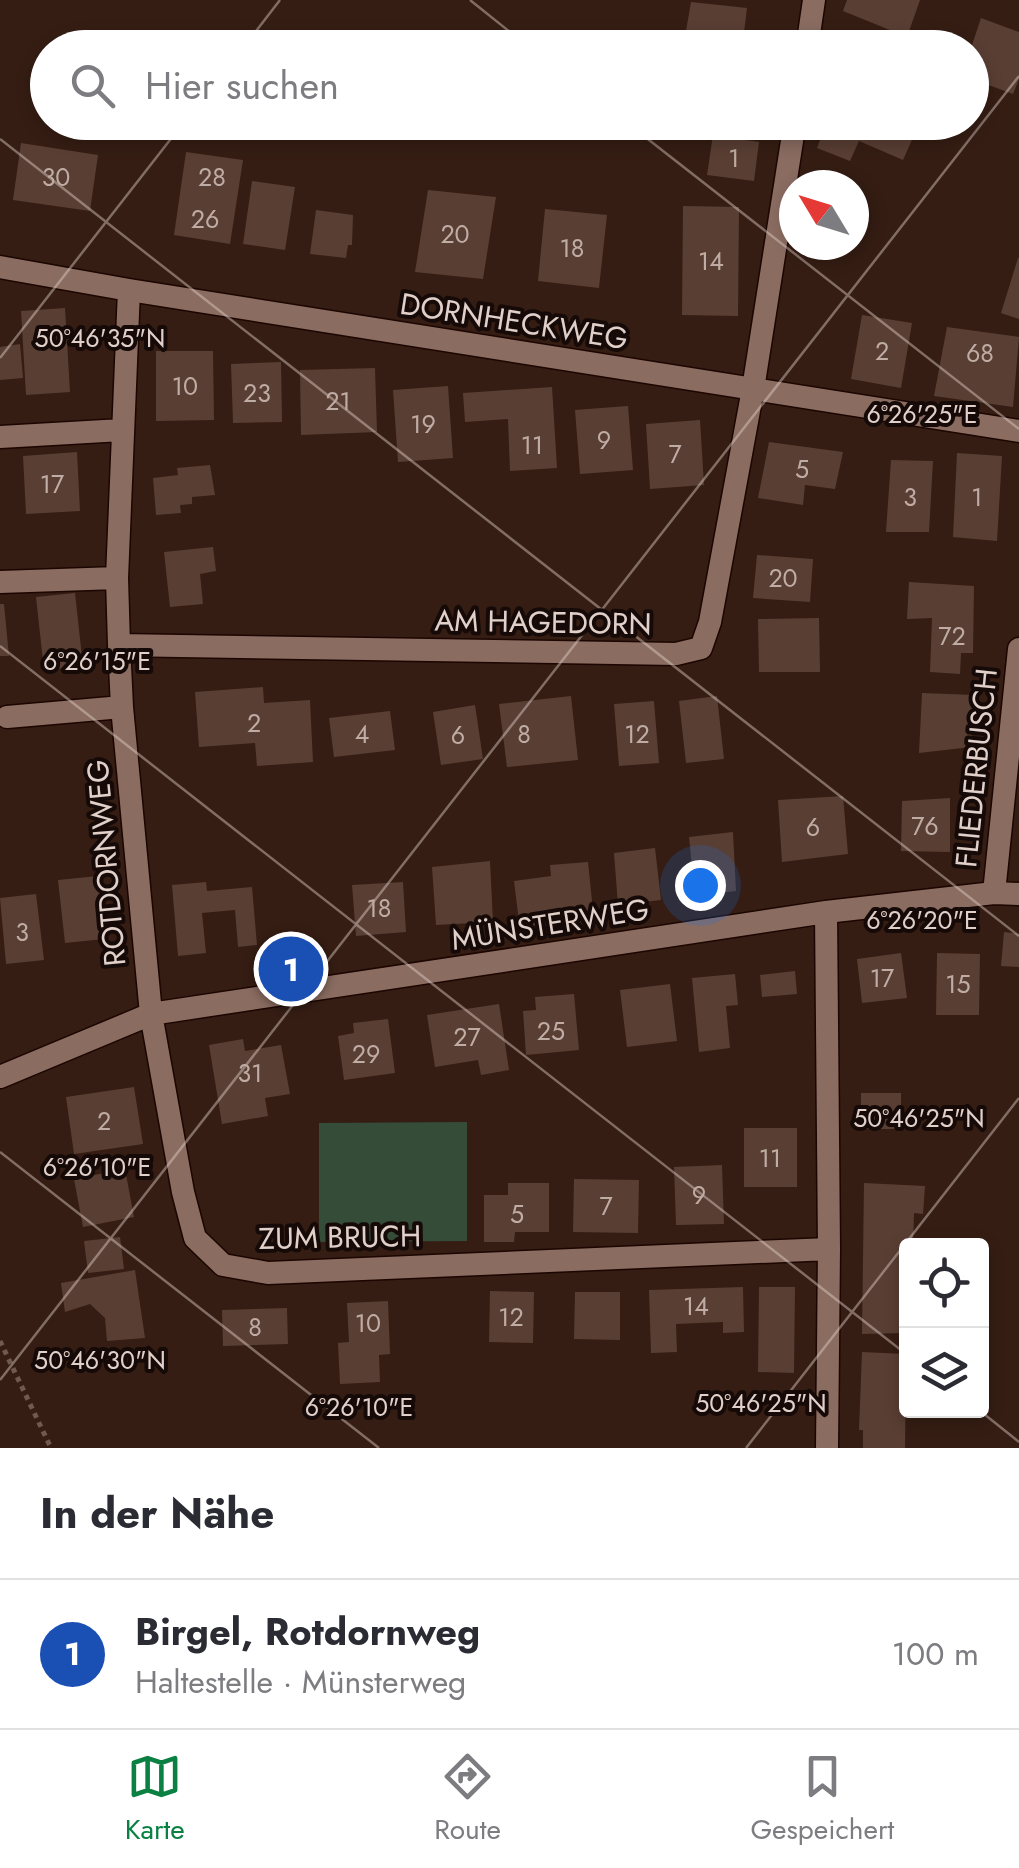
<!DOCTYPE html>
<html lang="de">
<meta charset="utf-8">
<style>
body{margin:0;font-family:Jost,sans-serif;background:#f7f7f7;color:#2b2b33}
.controls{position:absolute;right:30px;bottom:30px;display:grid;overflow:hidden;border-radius:10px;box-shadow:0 5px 15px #0003}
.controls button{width:90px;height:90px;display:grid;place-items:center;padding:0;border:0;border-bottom:2px solid #e1e1e2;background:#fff;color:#2b2b33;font:50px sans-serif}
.compass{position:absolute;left:779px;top:170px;width:90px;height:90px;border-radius:50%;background:#fff;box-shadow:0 5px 15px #0003;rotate:308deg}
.you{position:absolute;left:700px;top:885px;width:35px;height:35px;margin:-25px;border:8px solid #fff;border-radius:50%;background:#1a73e8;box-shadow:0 0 0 15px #1a73e833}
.badge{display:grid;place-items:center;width:65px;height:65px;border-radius:50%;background:#0b8043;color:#fff;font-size:32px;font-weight:700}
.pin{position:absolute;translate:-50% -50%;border:5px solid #fff;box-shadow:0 2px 10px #0006}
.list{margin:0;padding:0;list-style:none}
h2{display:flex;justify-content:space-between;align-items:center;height:130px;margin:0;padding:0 40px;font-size:42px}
h2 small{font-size:32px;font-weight:400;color:#7c7c81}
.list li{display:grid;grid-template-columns:65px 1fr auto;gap:30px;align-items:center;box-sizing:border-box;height:150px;padding:0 40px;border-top:2px solid #e1e1e2}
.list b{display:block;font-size:38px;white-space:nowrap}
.list p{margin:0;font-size:32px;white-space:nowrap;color:#7c7c81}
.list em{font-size:32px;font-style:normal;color:#7c7c81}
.icon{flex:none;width:55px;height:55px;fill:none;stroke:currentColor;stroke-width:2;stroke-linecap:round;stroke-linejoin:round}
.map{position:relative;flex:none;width:1019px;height:1448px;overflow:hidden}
.search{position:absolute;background:#fff;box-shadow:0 5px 15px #0003;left:30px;right:30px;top:30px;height:110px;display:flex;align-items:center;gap:25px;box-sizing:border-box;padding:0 35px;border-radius:55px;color:#7c7c81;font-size:38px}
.sheet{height:280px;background:#fff}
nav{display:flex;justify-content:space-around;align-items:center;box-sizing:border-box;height:140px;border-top:2px solid #e1e1e2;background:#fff;font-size:28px;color:#7c7c81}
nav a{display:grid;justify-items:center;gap:5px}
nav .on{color:#0b8043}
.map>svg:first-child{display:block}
</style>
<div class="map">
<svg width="1019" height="1448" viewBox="0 0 1019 1448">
<rect width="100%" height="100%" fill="#351d13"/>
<path fill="#354c39" d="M467 1122V1241L319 1242V1123Z"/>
<path fill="#593e33" d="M847 0H920L907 37 843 11Z
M691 2 747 8 742 48H683Z
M981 18 1019 32V79L1013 94 972 79 971 48Z
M827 122H915L919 124 903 160 859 141 850 161 817 148Z
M713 135 759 142 754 181 707 175Z
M21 143 98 155 90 211 13 200Z
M186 152 243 160 230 244 174 235Z
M252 181 295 187 285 250 243 244Z
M428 190 496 197 483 279 415 272Z
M683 206 739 207 738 316 682 315Z
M545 209 607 215 599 288 538 281Z
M316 210 353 215 352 245H348L346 258 310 254Z
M1018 258H1019V319L1001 313Z
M65 308 70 392 26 395 21 311Z
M862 315 912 323 901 388 851 379Z
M947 327 1019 337 1013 407 934 396Z
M20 344 23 378 0 380V347Z
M156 351H213L214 420 156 421Z
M281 362 282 422 233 423 231 364Z
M375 368 377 432 301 435 300 370Z
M448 386 453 458 398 462 393 390Z
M552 387 557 468 510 471 508 419 465 422 463 393Z
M628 406 633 470 580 474 575 410Z
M700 420 704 485 650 489 646 424Z
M769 442 843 452 835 489 805 485 803 505 758 498Z
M77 452 80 511 26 514 23 456Z
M957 453 1002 456 997 541 953 537Z
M891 460 933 461 929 532H886Z
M210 465 215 495 192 497V504L180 505 181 513 156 515 153 478 178 475 177 468Z
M213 547 216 571 200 574 203 604 170 607 164 552Z
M757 555 813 559 810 602 753 598Z
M909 582 974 586 973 653H961L960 674 930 672 932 618 907 619Z
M75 593 83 666 44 670 36 597Z
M0 604H4L9 656H0Z
M819 618 820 672H759L758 619Z
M263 687 264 703 310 700 313 762 257 766 255 743 199 747 195 692Z
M922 693 974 695 971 747 919 753Z
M571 696 578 760 507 767 499 704Z
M717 696 724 759 686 763 679 701Z
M654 701 659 763 619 766 614 704Z
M475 705 483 759 441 765 433 712Z
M390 711 395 750 334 757 329 718Z
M843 796 848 854 782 862 778 800Z
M950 798V852L901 851 902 801Z
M733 832 736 891 695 896 689 837Z
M655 848 661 900 618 905 614 853Z
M490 861 493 922 436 925 432 867Z
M588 862 594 920 520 930 514 881 551 876 550 865Z
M98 876 104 939 65 943 58 880Z
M206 882 207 891 252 887 257 945 238 947 235 910 202 913 206 953 178 956 172 885Z
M403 882 406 932 356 936 352 885Z
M36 894 44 960 6 964 0 898Z
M1004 932 1019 934V967L1001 966Z
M901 953 907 998 862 1003 857 959Z
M937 953 980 954 979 1015H936Z
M795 971 797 994 762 997 760 975Z
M735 974 738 1005 726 1006 730 1048 699 1052 692 978Z
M670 984 677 1041 627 1047 620 990Z
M574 994 579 1050 526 1055 523 1011 536 1010 535 997Z
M499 1004 509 1070 481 1075 478 1060 435 1067 427 1015Z
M388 1019 395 1073 344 1080 338 1036 354 1033 353 1023Z
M243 1039 245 1051 281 1045 290 1094 265 1098 268 1116 222 1124 209 1045Z
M134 1087 143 1144 74 1154 66 1097Z
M861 1093H901V1129H861Z
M744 1128H797V1187H744Z
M722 1165 724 1224 676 1225 674 1167Z
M125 1169 134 1217 83 1227 74 1179Z
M574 1179 639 1180 638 1233 573 1232Z
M508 1183H549V1232H515L514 1242H484V1195H508Z
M864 1183 925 1186 923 1214 914 1213 913 1246H906V1333L862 1334Z
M120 1237 124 1269 88 1273 84 1241Z
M135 1270 145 1338 107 1341 105 1318 90 1304 65 1312 61 1283Z
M743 1287 744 1332 723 1333V1322L676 1324 677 1352 651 1353 649 1290Z
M759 1287H795L794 1373 758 1372Z
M490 1291 534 1292 533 1343 489 1342Z
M575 1292H620V1340L574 1339Z
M388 1301 390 1354 379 1355 380 1382 340 1384 338 1343 349 1342 347 1303Z
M287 1308 288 1344 223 1346 222 1310Z
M862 1352 906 1354 905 1448H863V1430H859Z"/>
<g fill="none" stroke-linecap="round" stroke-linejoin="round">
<defs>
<path id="minor" d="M807 48 814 0
M0 267 129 290 1019 431
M129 290 117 578 119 645 122 707 151 1014 183 1192 195 1238 223 1265 268 1273 829 1249
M0 437 122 430
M0 582 117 578
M119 645 676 654 701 648 710 622 753 389 795 122
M7 717 122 707
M994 893 1019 649
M826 912 829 1249 827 1448
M0 1077 151 1014 826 912 994 893 1019 894"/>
</defs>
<use href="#minor" stroke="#1c0601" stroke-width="25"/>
<path stroke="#6f5951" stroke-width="5" stroke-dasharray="5 5" stroke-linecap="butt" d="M0 1341 51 1448"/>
<use href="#minor" stroke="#8a6c61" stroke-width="22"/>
</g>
<path fill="none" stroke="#e1d0ca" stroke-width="2.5" stroke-opacity="0.45" d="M470 0 530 48M243 48 280 0M626 122 1019 429M0 139 1019 936M0 358 184 122M0 646 906 1354M0 1152 379 1448M0 1380 1019 76M979 1410 1019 1442M746 1448 1019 1098"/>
<g text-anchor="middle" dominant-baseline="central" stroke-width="8" stroke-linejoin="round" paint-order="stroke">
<g font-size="25" fill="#bfaca4">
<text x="734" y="158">1</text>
<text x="56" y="177">30</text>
<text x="212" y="177">28</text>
<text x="205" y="219">26</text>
<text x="455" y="234">20</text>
<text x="572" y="248">18</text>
<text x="711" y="261">14</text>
<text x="882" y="351">2</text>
<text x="980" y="353">68</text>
<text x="185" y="386">10</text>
<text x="257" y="393">23</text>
<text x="338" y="401">21</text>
<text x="423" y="424">19</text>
<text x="604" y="440">9</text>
<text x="532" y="445">11</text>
<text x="675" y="454">7</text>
<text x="802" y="469">5</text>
<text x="52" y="484">17</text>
<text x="910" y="497">3</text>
<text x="977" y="497">1</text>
<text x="783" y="578">20</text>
<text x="952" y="636">72</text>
<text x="254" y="723">2</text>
<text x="362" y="734">4</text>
<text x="524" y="734">8</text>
<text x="637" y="734">12</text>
<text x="458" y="735">6</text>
<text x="925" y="826">76</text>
<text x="813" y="827">6</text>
<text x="379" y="908">18</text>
<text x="22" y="932">3</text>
<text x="882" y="978">17</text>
<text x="958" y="984">15</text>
<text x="551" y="1031">25</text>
<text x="467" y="1037">27</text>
<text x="366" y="1054">29</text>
<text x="250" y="1073">31</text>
<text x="104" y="1121">2</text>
<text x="770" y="1158">11</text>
<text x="699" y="1195">9</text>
<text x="606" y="1206">7</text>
<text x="517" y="1214">5</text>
<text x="696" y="1306">14</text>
<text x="511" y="1317">12</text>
<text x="368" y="1323">10</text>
<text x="255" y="1327">8</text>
</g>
<g font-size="30" fill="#e1d0ca" stroke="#150a07">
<text transform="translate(514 321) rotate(9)">DORNHECKWEG</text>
<text transform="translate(543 622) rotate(1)">AM HAGEDORN</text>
<text transform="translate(976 768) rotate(-84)">FLIEDERBUSCH</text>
<text transform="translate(106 863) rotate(-95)">ROTDORNWEG</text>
<text transform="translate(550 924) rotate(-9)">MÜNSTERWEG</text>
<text transform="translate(340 1237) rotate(-1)">ZUM BRUCH</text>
</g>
</g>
<g font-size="25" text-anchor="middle" fill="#e1d0ca" stroke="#150a07" stroke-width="8" stroke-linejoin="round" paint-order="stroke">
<text x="100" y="347">50°46'35"N</text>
<text x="922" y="423">6°26'25"E</text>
<text x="97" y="670">6°26'15"E</text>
<text x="922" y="929">6°26'20"E</text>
<text x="919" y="1127">50°46'25"N</text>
<text x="97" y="1176">6°26'10"E</text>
<text x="100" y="1369">50°46'30"N</text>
<text x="761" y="1412">50°46'25"N</text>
<text x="359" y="1416">6°26'10"E</text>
</g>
</svg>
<div class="controls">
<button><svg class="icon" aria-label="locate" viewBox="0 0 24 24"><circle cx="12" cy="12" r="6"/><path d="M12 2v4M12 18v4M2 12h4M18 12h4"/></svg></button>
<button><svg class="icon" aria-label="layers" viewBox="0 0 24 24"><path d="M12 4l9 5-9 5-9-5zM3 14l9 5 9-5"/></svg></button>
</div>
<svg class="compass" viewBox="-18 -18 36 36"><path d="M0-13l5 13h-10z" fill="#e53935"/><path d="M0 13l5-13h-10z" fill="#7c7c81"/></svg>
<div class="you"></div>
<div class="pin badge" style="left:291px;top:969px;background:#1a4fb4">1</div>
<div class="search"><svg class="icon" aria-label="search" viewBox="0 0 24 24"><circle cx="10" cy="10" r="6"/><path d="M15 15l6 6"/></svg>Hier suchen</div>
</div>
<section class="sheet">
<h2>In der Nähe<small></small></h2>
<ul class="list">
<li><span class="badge" style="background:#1a4fb4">1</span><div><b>Birgel, Rotdornweg</b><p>Haltestelle · Münsterweg</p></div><em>100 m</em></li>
</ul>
</section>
<nav>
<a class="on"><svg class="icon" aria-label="map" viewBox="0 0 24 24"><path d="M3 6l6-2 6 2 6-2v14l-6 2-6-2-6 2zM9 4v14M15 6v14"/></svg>Karte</a>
<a><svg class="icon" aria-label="directions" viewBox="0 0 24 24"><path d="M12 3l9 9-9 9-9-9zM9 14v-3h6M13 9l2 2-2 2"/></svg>Route</a>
<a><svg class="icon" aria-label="saved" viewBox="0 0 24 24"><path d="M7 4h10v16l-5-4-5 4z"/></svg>Gespeichert</a>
</nav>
